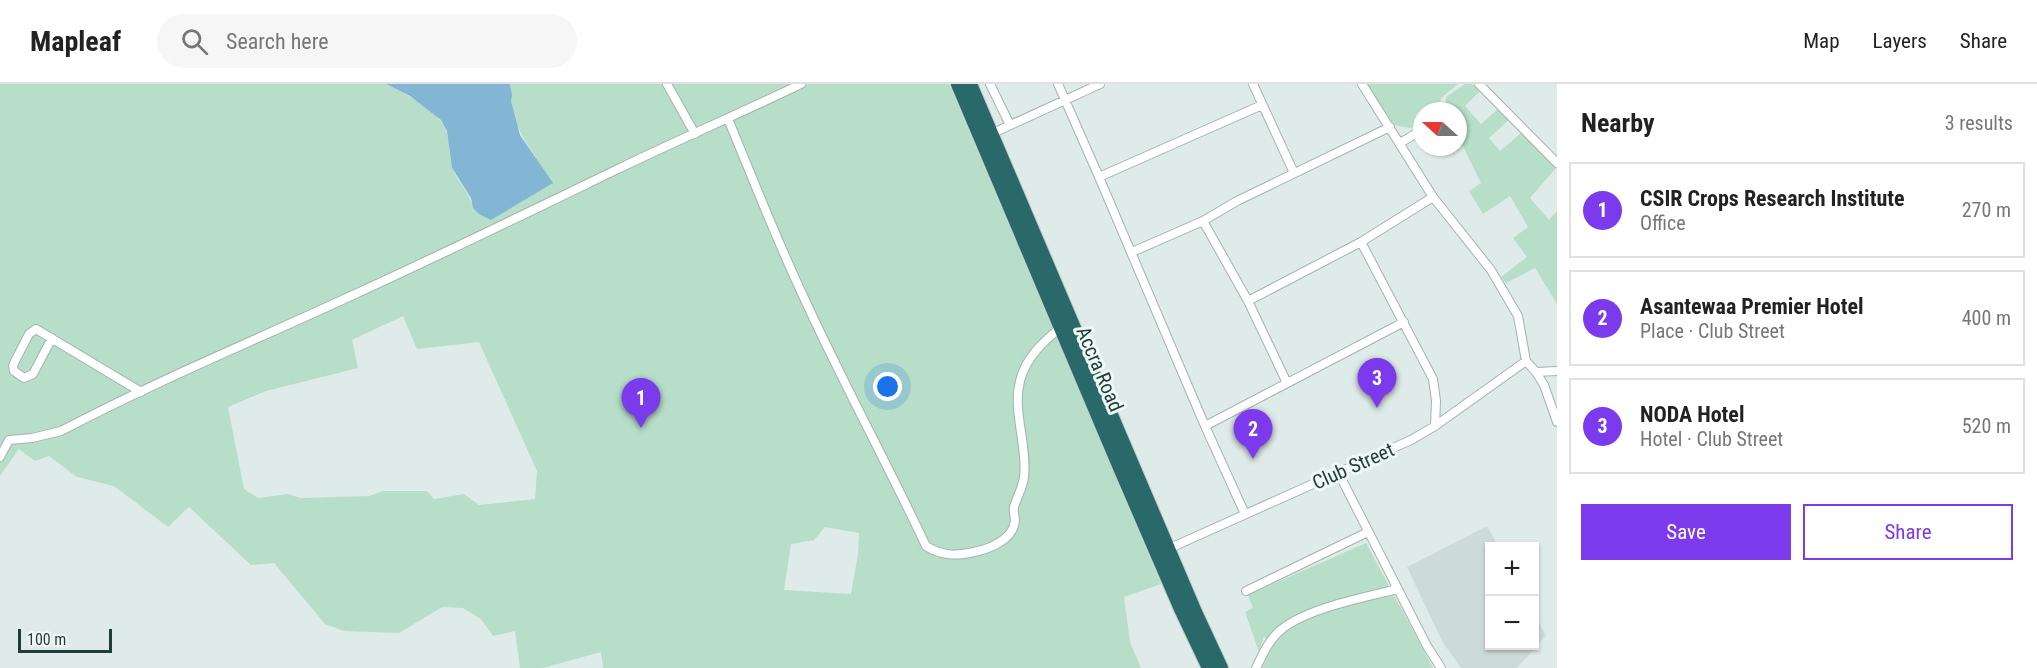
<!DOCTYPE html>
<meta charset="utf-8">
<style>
body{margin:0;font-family:"Roboto Condensed",sans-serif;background:#f6f6f6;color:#222}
.controls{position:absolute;right:18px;bottom:18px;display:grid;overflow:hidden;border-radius:0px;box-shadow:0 2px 4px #0004}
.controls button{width:54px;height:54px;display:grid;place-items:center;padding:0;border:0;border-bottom:2px solid #e0e0e0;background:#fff;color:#222;font:30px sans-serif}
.compass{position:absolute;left:1413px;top:18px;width:54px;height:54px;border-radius:50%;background:#fff;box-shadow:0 2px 4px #0004;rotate:291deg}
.scale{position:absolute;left:18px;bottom:15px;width:94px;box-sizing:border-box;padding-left:6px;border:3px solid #1f3c3a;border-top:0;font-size:16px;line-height:21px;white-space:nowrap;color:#1f3c3a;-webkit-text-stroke:4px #eff8f5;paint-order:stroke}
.you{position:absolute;left:888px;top:303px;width:21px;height:21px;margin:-15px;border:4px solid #fff;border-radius:50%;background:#1a73e8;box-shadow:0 0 0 9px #1a73e833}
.badge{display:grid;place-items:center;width:39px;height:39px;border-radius:50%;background:#7c3aed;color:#fff;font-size:20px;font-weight:700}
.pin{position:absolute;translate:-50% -50px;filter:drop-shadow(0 2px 3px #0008)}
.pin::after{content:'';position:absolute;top:32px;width:21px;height:18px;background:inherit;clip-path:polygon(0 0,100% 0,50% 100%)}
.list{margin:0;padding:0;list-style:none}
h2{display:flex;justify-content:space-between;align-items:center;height:78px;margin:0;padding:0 24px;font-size:26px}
h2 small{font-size:20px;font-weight:400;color:#767676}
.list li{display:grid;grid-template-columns:39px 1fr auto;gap:18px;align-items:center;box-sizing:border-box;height:96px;margin:0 12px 12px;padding:0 12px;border:2px solid #e0e0e0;border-radius:0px}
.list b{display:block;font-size:22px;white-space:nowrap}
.list p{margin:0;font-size:20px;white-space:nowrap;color:#767676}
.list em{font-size:20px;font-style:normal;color:#767676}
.actions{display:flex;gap:12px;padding:18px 24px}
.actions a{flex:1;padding:14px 0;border:2px solid #7c3aed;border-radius:0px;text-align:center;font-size:21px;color:#7c3aed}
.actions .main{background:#7c3aed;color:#fff}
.icon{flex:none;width:33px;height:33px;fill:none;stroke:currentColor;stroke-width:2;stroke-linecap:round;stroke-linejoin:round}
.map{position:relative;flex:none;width:1557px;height:584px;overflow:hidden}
header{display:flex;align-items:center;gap:36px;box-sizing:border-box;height:84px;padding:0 30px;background:#fff;border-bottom:2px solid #e0e0e0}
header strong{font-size:28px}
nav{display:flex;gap:33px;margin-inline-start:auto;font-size:21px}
.search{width:420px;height:54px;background:#f6f6f6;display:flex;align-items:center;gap:15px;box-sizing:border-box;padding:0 21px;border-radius:33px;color:#767676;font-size:22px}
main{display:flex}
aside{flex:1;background:#fff}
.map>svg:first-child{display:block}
</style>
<header>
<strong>Mapleaf</strong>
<div class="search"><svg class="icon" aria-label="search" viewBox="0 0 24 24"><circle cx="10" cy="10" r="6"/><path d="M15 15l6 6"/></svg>Search here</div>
<nav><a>Map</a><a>Layers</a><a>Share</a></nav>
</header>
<main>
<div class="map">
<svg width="1557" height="584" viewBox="0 0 1557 584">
<rect width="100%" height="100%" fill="#dfebe8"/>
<path fill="#cddbd8" d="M1487 442 1498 462H1490V562H1534L1535 531 1546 552 1517 584H1461L1442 557 1407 483Z"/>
<path fill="#b6dec9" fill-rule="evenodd" d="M0 0H386C404 9 443 29 447 49 450 60 449 72 452 82 455 96 469 106 473 124L536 73C524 56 514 40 511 19 510 13 512 7 510 0H949L1161 500 1124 513 1130 558 1141 584H603L601 568 543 584H520L515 547 493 552 481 535 463 524 442 523 399 549 344 547 325 540 274 479 251 481 189 423 168 443 114 402 77 393 49 372 35 377 19 365 0 392ZM403 232 417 265 479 258 537 387 535 415 479 421 464 410 434 415 427 407H383L369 412 300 414 288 410 258 414 244 405 228 323 266 307 358 284 352 256ZM825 443 859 449 858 470 851 510 784 506 791 460 814 456Z
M1367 0H1458L1441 14 1439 27H1422V40L1410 44 1394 41 1380 22Z
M1465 0H1472L1480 7 1465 22 1481 40 1499 24 1510 35 1489 54 1500 67 1521 49 1556 84 1530 114 1549 136 1557 127V220L1535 184 1506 199 1501 193 1527 173 1513 154 1528 143 1510 112 1483 130 1469 107 1481 99 1458 52V27H1445L1446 13Z
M1366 459 1433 584H1262L1271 564 1264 552 1259 568 1245 528 1253 524 1248 511Z"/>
<path fill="#82b6d4" d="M386 0H510L512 11 511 17 520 51 553 99 491 136 479 130 473 124 471 114 452 84 447 47 441 36 410 12Z"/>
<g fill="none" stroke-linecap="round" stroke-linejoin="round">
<defs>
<path id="street" d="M667 0 695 50
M990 0 1010 41
M1058 0 1099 93 1205 342 1245 430
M1253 0 1294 89
M1362 0 1433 113 1491 186 1518 232 1526 277 1536 288 1544 301 1557 338
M1479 0 1557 79
M728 35C753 95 777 157 805 216 843 299 887 379 926 462 942 472 956 472 974 468 989 465 1013 456 1015 437 1015 432 1013 428 1014 423 1017 413 1023 403 1024 393 1028 363 1012 327 1020 297 1026 273 1043 258 1061 243
M991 50 1100 0
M1400 59 1422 46
M1099 93 1262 21
M1203 137 1248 217 1287 299
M1361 158 1433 295 1436 317 1435 342
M1132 168 1203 137 1237 117 1390 43
M1248 217 1361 158 1433 113
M52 254 33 290 24 294 14 287 13 282 15 277 29 250 36 245 141 308
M1536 288 1557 287
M1205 342 1404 238
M0 373 9 356 32 354 61 347C156 297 256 256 353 211 443 170 531 127 620 84 680 55 741 29 801 0
M1338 388 1427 562 1441 584
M1168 465 1411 356 1435 342 1526 277
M1246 507 1368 448
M1256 584C1263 570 1269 555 1282 545 1308 524 1365 513 1398 505"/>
<path id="highway" d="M958 0 1118 379 1181 525 1209 584
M970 0 1195 528 1221 584"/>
</defs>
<use href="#street" stroke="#a2b3b0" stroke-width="10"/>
<use href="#highway" stroke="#c0c8c8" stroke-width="16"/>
<use href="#street" stroke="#fff" stroke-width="8"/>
<use href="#highway" stroke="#29696a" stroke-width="14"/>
</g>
<g text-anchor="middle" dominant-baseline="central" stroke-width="6" stroke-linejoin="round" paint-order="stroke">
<g font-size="20" fill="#1f3c3a" stroke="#eff8f5">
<text transform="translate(1100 285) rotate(67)">Accra Road</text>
<text transform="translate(1353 382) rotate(-24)">Club Street</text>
</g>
</g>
</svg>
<div class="controls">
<button>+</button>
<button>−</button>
</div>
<svg class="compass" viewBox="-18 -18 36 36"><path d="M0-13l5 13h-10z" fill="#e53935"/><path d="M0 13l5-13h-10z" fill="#767676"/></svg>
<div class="scale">100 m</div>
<div class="you"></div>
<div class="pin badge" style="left:641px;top:344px">1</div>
<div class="pin badge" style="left:1253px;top:375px">2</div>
<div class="pin badge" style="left:1377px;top:324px">3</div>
</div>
<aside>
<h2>Nearby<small>3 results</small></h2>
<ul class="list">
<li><span class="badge">1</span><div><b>CSIR Crops Research Institute</b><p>Office</p></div><em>270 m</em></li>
<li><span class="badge">2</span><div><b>Asantewaa Premier Hotel</b><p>Place · Club Street</p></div><em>400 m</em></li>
<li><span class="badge">3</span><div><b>NODA Hotel</b><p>Hotel · Club Street</p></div><em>520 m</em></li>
</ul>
<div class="actions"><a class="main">Save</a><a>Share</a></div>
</aside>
</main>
